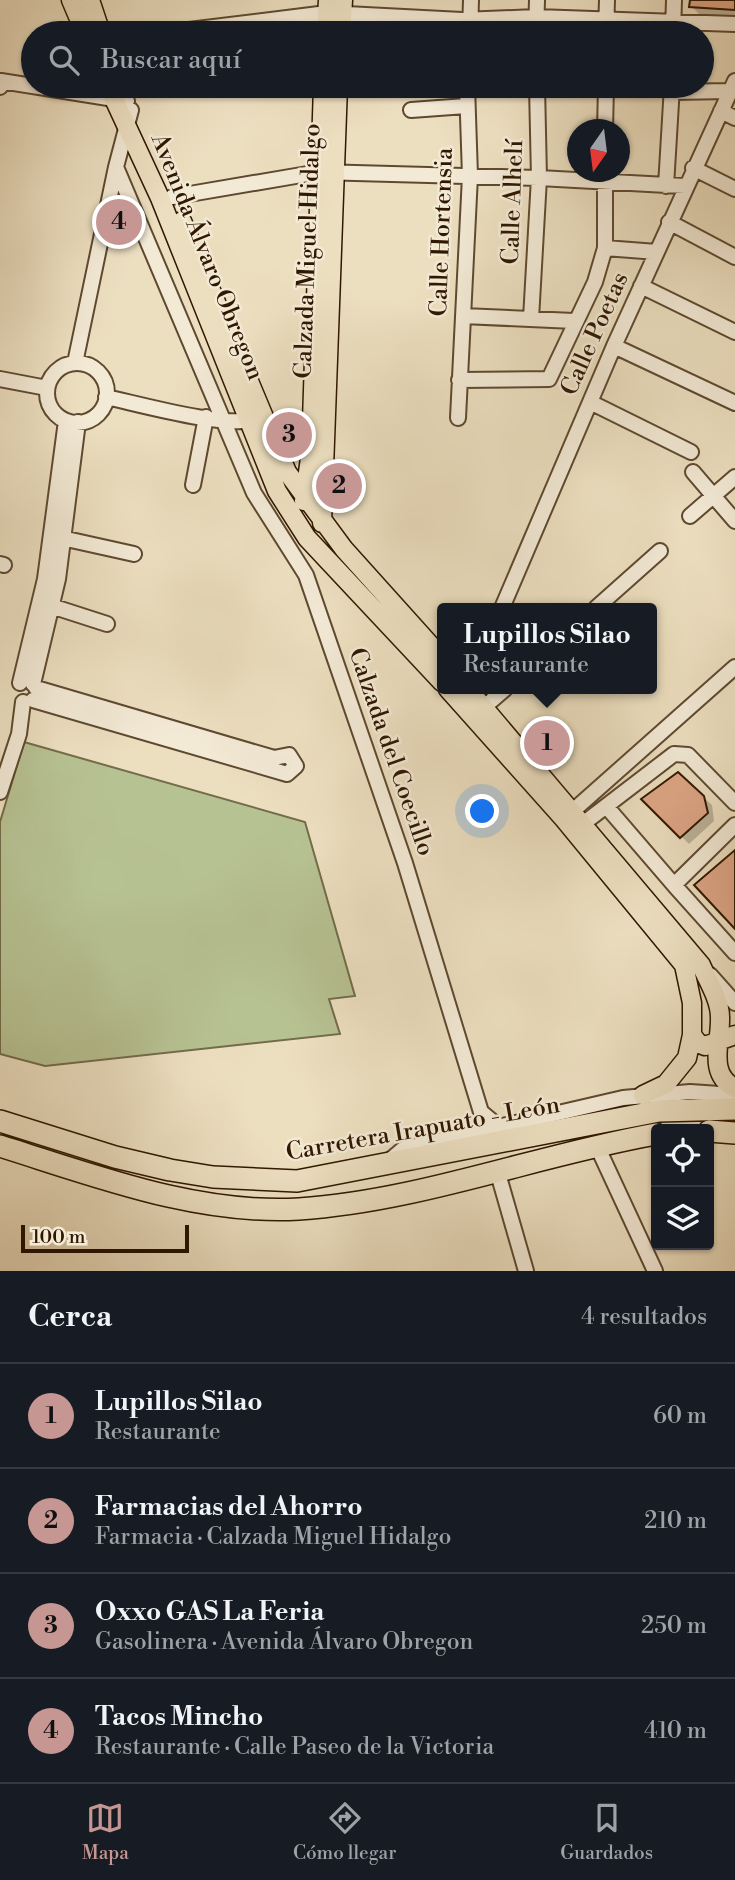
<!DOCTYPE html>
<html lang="es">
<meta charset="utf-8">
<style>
body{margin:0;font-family:"Libre Bodoni",serif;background:#20242c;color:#f1f3f6}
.controls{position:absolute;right:21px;bottom:21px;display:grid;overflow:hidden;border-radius:7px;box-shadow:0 2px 5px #0004}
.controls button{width:63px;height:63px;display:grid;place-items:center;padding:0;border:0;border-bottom:2px solid #363941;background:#171b24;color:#f1f3f6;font:35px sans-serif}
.compass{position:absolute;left:567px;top:119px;width:63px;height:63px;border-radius:50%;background:#171b24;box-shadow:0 2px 5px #0004;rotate:194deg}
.scale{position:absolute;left:21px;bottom:18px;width:168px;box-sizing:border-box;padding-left:7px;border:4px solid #2f1700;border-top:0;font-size:19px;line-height:24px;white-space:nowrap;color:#2f1700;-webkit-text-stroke:5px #f3ead6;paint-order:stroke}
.you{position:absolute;left:483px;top:812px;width:24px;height:24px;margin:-18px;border:5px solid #fff;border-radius:50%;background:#1a73e8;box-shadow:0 0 0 10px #1a73e833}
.badge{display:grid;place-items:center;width:46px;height:46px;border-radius:50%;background:#c59692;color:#111;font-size:23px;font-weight:700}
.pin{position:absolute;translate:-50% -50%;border:4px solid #fff;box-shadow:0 2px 7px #0006}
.popup{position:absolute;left:437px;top:603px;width:220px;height:91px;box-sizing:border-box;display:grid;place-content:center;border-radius:7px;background:#171b24;filter:drop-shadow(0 2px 5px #0005);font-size:23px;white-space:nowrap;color:#9ea1a6}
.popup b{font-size:26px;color:#f1f3f6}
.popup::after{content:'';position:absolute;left:50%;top:100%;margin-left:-14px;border:14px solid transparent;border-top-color:#171b24}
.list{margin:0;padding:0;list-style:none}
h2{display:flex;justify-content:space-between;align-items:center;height:91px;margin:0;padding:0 28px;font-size:30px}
h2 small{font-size:23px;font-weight:400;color:#9ea1a6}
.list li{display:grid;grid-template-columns:46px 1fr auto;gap:21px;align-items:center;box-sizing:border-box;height:105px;padding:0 28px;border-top:2px solid #363941}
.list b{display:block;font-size:26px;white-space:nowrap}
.list p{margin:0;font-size:23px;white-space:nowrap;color:#9ea1a6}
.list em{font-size:23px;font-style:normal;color:#9ea1a6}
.icon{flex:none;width:38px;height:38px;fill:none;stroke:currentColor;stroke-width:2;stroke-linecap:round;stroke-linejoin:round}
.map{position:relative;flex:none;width:735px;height:1271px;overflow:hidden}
.search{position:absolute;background:#171b24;box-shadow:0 2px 5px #0004;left:21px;right:21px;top:21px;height:77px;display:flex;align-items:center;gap:18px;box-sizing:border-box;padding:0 24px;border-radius:38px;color:#9ea1a6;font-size:26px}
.sheet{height:511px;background:#171b24}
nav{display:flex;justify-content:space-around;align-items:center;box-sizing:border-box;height:98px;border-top:2px solid #363941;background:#171b24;font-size:19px;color:#9ea1a6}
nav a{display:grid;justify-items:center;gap:4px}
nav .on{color:#c59692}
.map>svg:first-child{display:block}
</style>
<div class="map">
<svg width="735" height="1271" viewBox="0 0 735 1271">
<rect width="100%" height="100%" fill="#ecdfc0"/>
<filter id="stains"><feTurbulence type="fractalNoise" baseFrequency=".00286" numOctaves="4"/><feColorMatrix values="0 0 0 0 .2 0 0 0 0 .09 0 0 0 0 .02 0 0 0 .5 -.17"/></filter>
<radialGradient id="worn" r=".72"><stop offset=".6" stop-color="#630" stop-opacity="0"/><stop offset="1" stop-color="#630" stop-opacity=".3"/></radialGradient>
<path fill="#b7c293" stroke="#736c4a" stroke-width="2" d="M24 742 305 822 355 996 329 999 340 1034 45 1066 0 1054V822Z"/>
<path fill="#0003" d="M692 0H735V17L699 14 691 6Z
M703 797 712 805 714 821 689 844 644 799Z"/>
<path fill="#dea686" stroke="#2f1700" stroke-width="2" d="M690 0H735V10L689 7Z
M678 772 704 796 708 813 680 838 641 799Z
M735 850V929L694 885Z"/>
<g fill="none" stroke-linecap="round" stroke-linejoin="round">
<defs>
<path id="minor" d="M673 32 674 0
M164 33 327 13 462 20 536 17 735 24
M470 33 471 0
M536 33 537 0
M606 33 607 0
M0 87 1 81 127 101
M672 92 730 91
M411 110 466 106
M721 111 735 118
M605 130 606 86
M116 167 254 493 306 575 405 863 481 1112 499 1127
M693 168 735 189
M666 186 672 86
M172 197 319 172 539 178 685 186
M669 222 735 257
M605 248 657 252
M641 286 735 332
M463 316 574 321
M531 319 539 178 537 86
M614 346 735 403
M75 363 116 167 131 110
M47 393a30 30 0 1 1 60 0a30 30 0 1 1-60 0Z
M0 379 47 388
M459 380 549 379 595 282 605 248V172
M106 397C139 404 228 429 256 419
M590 402 691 452
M458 418 470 176 467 86
M693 472 735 521
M193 485 206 417
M690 516 735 477
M53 536 134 554
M0 564 4 565
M45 604 107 624
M502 608 614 346 735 81
M596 608 660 551
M20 683 45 579 66 421
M33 684 58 579 78 422
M33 700 287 774 296 766 289 755 274 758 36 688
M483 708 505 689
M0 792 19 734 23 702
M606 806 674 885 735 825
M566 817 735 667
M584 823 674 754 688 755 735 803
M674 885 735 953
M710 975 735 1003
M597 1146 655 1271
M390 1160 403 1149 623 1098 690 1092 735 1095
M497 1170 526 1271"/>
<path id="major" d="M71 0 85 33
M90 0 101 33
M326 33 328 0
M341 33 343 0
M108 86 160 198 277 491 307 538 442 682
M182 221 287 472 344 549 442 658
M304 501 311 451 323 86
M322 523 338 86
M448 689 564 819 684 965 692 1003V1035L687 1058 666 1084 643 1095
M468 689 701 965C708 981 720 1000 720 1017 721 1042 707 1074 735 1088
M692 1035 698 1043 705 1046 735 1035"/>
<path id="highway" d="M0 1121 115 1157 170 1170 213 1177 297 1181 659 1111 735 1109
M709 1131 735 1133
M0 1146C96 1176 197 1215 299 1209 420 1201 537 1155 656 1134"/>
</defs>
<use href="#minor" stroke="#5e4930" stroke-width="18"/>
<use href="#major" stroke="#2f1700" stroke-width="21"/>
<use href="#highway" stroke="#2f1700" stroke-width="24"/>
<use href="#minor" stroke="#f3ead6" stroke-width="14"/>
<use href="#major" stroke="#ecdfc0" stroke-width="18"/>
<use href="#highway" stroke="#ecdfc0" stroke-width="21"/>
</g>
<g text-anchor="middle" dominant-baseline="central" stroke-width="5" stroke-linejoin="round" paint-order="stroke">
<g font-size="24" fill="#2f1700" stroke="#f3ead6">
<text transform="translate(513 202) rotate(-88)">Calle Alhelí</text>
<text transform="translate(442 232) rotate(-88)">Calle Hortensia</text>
<text transform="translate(308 251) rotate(-88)">Calzada Miguel Hidalgo</text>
<text transform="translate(207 257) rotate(68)">Avenida Álvaro Obregon</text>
<text transform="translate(595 334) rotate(-66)">Calle Poetas</text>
<text transform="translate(391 752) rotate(71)">Calzada del Coecillo</text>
<text transform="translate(423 1129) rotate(-10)">Carretera Irapuato - León</text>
</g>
</g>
<rect width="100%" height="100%" filter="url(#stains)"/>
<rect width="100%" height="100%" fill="url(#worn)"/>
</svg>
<div class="controls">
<button><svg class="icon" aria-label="locate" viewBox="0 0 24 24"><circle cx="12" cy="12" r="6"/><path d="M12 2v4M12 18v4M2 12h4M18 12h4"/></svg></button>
<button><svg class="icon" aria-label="layers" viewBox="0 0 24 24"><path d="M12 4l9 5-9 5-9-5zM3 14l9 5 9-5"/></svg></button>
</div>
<svg class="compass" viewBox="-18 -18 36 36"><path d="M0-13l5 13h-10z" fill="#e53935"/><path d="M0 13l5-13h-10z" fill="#9ea1a6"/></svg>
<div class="scale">100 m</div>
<div class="you"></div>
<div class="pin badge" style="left:547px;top:743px">1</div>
<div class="popup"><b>Lupillos Silao</b>Restaurante</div>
<div class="pin badge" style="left:339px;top:486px">2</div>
<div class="pin badge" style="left:289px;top:435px">3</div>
<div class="pin badge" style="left:119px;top:222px">4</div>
<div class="search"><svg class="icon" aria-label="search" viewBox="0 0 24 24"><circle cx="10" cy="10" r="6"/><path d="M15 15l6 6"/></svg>Buscar aquí</div>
</div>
<section class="sheet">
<h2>Cerca<small>4 resultados</small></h2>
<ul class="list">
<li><span class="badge">1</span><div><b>Lupillos Silao</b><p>Restaurante</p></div><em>60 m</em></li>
<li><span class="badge">2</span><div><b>Farmacias del Ahorro</b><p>Farmacia · Calzada Miguel Hidalgo</p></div><em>210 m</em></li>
<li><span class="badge">3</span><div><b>Oxxo GAS La Feria</b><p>Gasolinera · Avenida Álvaro Obregon</p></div><em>250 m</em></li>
<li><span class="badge">4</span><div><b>Tacos Mincho</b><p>Restaurante · Calle Paseo de la Victoria</p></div><em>410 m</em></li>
</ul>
</section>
<nav>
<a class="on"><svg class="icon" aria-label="map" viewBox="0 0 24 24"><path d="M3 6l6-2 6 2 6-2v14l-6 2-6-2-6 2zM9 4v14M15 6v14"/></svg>Mapa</a>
<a><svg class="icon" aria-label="directions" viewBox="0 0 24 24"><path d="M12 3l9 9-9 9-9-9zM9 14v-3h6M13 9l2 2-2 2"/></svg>Cómo llegar</a>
<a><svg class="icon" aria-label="saved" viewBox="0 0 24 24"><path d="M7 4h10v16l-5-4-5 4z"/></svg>Guardados</a>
</nav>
